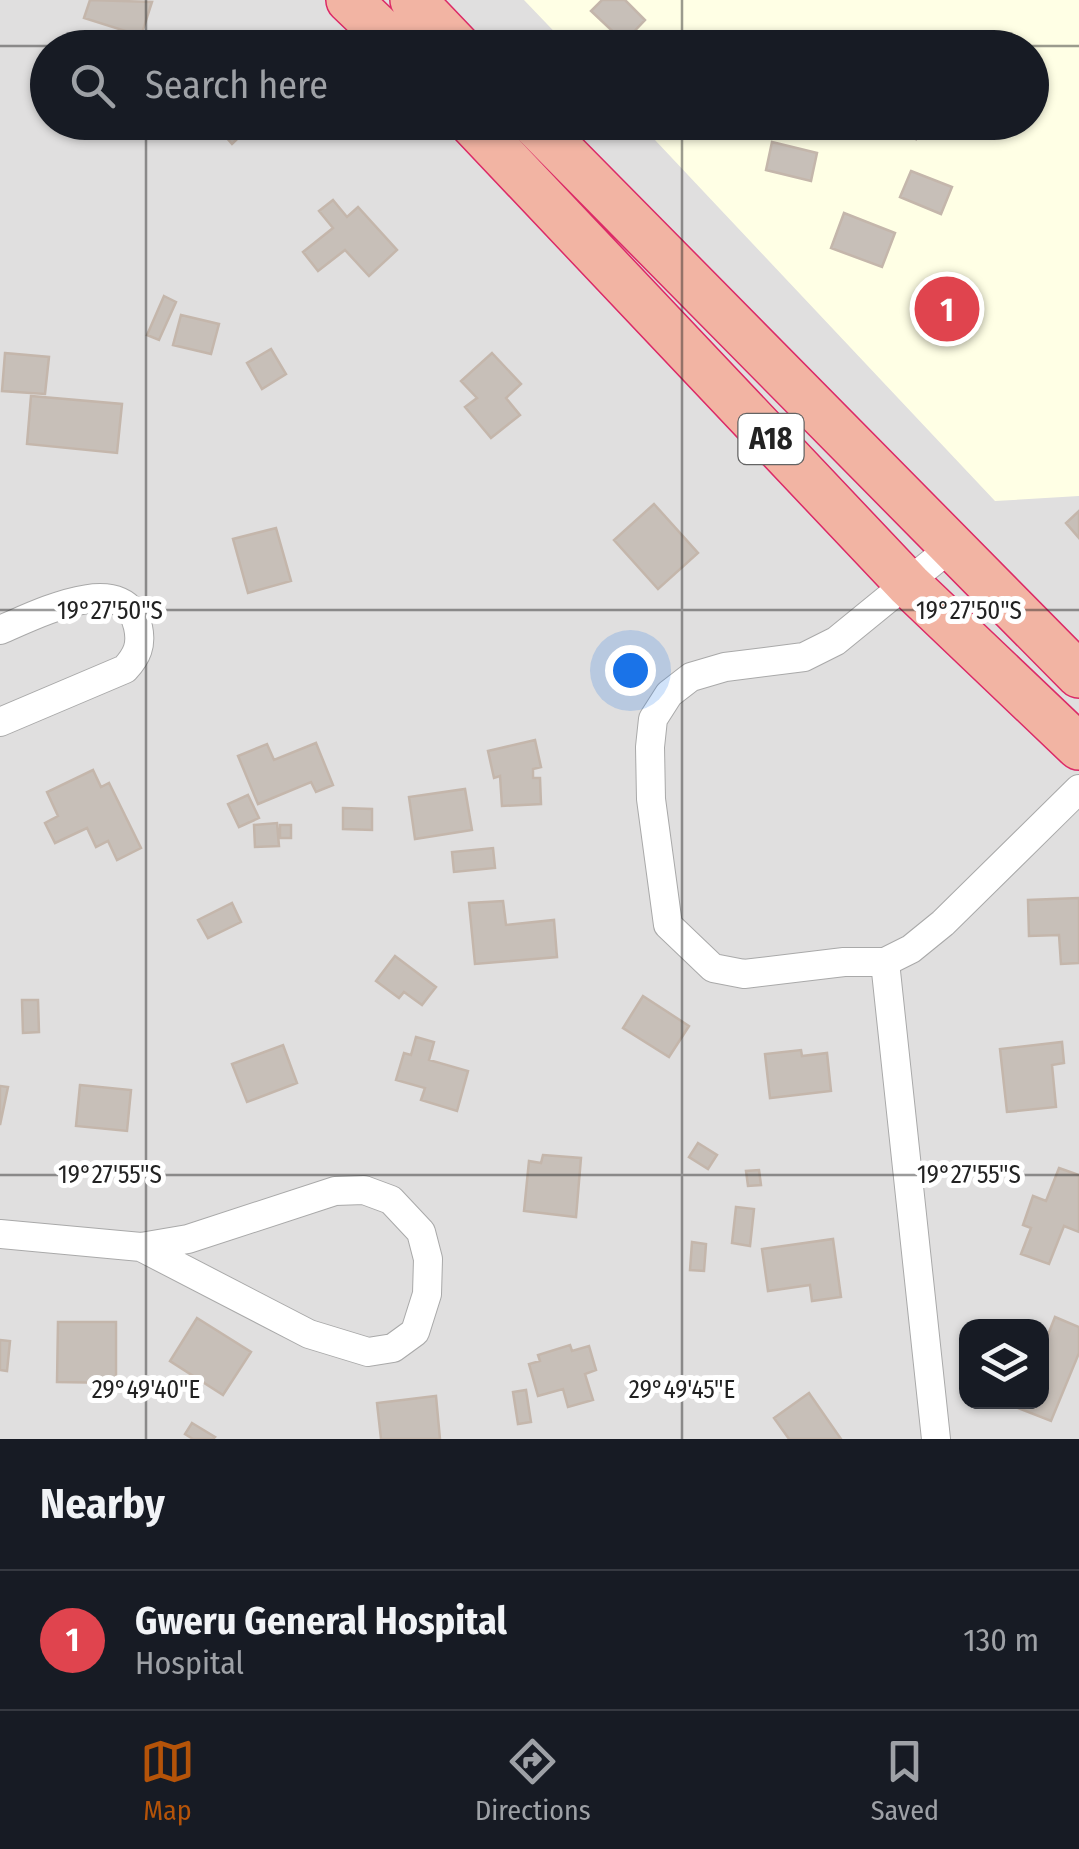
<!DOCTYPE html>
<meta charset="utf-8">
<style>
body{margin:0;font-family:"Fira Sans Condensed",sans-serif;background:#20242c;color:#f1f3f6}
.controls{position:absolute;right:30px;bottom:30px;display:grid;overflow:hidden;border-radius:20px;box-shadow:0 2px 8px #0004}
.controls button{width:90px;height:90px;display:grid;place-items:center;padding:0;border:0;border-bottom:2px solid #363941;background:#171b24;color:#f1f3f6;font:50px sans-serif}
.you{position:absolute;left:630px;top:670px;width:35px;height:35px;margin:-25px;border:8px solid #fff;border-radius:50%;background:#1a73e8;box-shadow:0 0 0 15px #1a73e833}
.badge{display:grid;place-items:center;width:65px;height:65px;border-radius:50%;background:#b45309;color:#fff;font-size:32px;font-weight:700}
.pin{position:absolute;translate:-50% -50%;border:5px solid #fff;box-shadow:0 2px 10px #0006}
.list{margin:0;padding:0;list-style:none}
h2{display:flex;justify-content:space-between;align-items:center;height:130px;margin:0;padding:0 40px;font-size:42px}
h2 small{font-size:32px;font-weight:400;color:#9ea1a6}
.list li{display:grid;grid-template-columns:65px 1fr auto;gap:30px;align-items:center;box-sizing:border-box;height:140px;padding:0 40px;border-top:2px solid #363941}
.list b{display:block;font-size:38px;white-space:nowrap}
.list p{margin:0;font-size:32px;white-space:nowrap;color:#9ea1a6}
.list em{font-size:32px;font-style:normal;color:#9ea1a6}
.icon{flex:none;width:55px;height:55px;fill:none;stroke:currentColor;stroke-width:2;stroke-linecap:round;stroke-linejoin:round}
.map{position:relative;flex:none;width:1079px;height:1439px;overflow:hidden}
.search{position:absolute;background:#171b24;box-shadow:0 2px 8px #0004;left:30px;right:30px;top:30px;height:110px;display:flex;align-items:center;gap:25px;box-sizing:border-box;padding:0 35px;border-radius:55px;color:#9ea1a6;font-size:38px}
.sheet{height:270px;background:#171b24}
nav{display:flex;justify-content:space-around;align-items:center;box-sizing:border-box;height:140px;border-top:2px solid #363941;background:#171b24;font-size:28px;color:#9ea1a6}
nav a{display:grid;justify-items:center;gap:5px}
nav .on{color:#b45309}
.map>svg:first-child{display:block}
</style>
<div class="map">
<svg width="1079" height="1439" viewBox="0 0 1079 1439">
<rect width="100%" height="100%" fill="#f2efe9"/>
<path fill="#e0dfdf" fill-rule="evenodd" d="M0 0H1079V1439H0ZM48 48H1032V122H48ZM966 1326H1042V1402H966Z"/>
<path fill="#ffffe5" d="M524 0H1079V496L995 501 639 123 1032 122V48L569 47Z"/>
<path fill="#c7bfb8" stroke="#c4b6ab" stroke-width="2.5" d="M90 0 152 2 141 36 84 18Z
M602 0H625L645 20 624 42 591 11Z
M213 122H255L232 144Z
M866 122H920L916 139Z
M772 142 817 153 811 181 766 170Z
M911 171 952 187 941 214 900 197Z
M333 200 347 217 358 207 397 250 369 276 345 250 318 271 303 252 333 228 319 211Z
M844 213 895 233 882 267 831 248Z
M164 296 176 302 159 340 147 335Z
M181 315 219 324 211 354 173 345Z
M271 349 286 374 262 389 247 363Z
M5 353 49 357 45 394 2 391Z
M492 353 521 384 506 398 520 415 491 438 465 407 477 398 461 381Z
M31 396 122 404 117 453 27 444Z
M654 504 698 553 658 589 614 540Z
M1079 511V538L1066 523Z
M276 528 291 581 248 593 233 539Z
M535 740 541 767 533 769V778H540L541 804 502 806 500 776 494 778 488 751Z
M316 743 333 785 316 792 311 782 258 804 238 756 267 744 274 760Z
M93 770 101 787 109 783 141 848 117 860 108 841 96 847 87 828 55 843 45 823 58 816 47 792Z
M465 789 472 830 415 839 409 797Z
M248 795 259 818 239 827 228 804Z
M343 808 372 809V830L343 829Z
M277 823 279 846 255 847 254 825Z
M280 825H291V838H280Z
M493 848 495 868 454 872 452 852Z
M1079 898V963L1061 964 1059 935 1029 936 1028 900Z
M503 901 506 925 554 920 557 957 475 964 469 903Z
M232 903 241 922 208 938 198 920Z
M395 956 436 987 422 1005 404 992 399 998 376 981Z
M643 996 689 1026 669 1057 623 1028Z
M22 1000H38L39 1032 23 1033Z
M416 1037 434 1042 429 1060 468 1071 457 1111 421 1100 425 1088 396 1080 404 1053 411 1055Z
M1062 1042 1064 1063 1052 1065 1056 1107 1007 1112 1000 1049Z
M283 1045 297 1083 247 1102 232 1064Z
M801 1050 802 1056 827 1053 831 1091 770 1098 765 1054Z
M80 1085 131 1090 127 1131 76 1126Z
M0 1086 8 1087 0 1125Z
M698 1143 717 1155 708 1169 689 1157Z
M543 1155 581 1158 576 1217 524 1211 529 1161 541 1163Z
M1059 1168 1079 1175V1232L1064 1226 1049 1264 1021 1254 1031 1228 1023 1225 1033 1196 1046 1201Z
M759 1170 761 1185 748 1186 746 1171Z
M736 1207 754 1209 750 1246 732 1243Z
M833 1239 841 1297 812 1301 810 1285 768 1291 762 1249Z
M692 1242 706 1244 704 1271 690 1270Z
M1055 1317 1079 1327V1353L1051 1421 1018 1408 1020 1402H1042V1350Z
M197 1318 251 1352 223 1395 170 1361Z
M58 1322H116V1383L57 1382Z
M0 1340 10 1341 7 1371 0 1370Z
M570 1345 572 1351 589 1346 596 1370 585 1374 593 1400 568 1407 563 1389 538 1396 529 1364 540 1361 538 1355Z
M526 1390 531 1422 518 1424 513 1392Z
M809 1393 841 1439H789L774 1418Z
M436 1396 440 1439H381L377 1403Z
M192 1423 215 1437 213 1439H193L185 1434Z"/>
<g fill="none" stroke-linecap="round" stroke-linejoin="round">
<defs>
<path id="minor" d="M950 548 836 641 804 657 725 667 691 677 669 694 653 719 650 747 651 799 668 925 713 968 744 974 844 962H885L911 949 943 923 1079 789
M0 630C32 617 126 567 138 627 142 645 137 656 125 669L0 722
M885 962 936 1439
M0 1234 141 1247 188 1239 335 1191 364 1190 391 1200 421 1232 428 1259 427 1294 415 1332 393 1348 368 1352 309 1334 141 1247"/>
<path id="trunk" d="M349 0 399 48
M413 0 459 48
M471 122 909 585 1079 747
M533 122 1079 675"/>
</defs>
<use href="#minor" stroke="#a9a9a9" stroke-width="30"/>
<use href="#trunk" stroke="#dc2a67" stroke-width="48"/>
<use href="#minor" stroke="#fff" stroke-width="28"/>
<use href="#trunk" stroke="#f2b4a3" stroke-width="45"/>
</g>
<path fill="none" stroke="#222" stroke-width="2.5" stroke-opacity="0.45" d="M146 0V48M682 0V48M0 46H1079M146 122V1439M682 122V1439M0 610H1079M0 1175H1079"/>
<g text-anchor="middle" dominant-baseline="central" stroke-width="10" stroke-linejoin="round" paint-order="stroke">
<rect fill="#fff" stroke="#646464" stroke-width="2.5" x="738.5" y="414" width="65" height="50" rx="8"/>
<g font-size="30" font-weight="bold" fill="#222">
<text x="771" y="439">A18</text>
</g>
</g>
<g font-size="25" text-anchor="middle" fill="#222" stroke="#fff" stroke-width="10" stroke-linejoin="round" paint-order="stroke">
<text x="110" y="619">19°27'50"S</text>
<text x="969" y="619">19°27'50"S</text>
<text x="110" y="1183">19°27'55"S</text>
<text x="969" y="1183">19°27'55"S</text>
<text x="146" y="1398">29°49'40"E</text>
<text x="682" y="1398">29°49'45"E</text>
</g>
</svg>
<div class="controls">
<button><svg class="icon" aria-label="layers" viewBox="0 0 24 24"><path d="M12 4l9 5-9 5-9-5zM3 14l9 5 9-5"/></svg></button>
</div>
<div class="you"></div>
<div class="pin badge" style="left:947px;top:309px;background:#e0444e">1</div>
<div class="search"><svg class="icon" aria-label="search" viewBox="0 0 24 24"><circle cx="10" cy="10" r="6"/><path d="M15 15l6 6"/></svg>Search here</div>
</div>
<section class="sheet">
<h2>Nearby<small></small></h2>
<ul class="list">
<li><span class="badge" style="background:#e0444e">1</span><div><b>Gweru General Hospital</b><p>Hospital</p></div><em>130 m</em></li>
</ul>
</section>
<nav>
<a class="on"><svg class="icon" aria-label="map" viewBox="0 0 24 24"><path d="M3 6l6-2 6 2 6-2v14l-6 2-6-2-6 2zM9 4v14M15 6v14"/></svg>Map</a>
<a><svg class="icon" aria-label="directions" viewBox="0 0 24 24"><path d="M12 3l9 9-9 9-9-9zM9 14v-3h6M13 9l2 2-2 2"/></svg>Directions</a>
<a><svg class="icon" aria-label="saved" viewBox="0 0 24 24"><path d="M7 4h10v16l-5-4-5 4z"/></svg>Saved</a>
</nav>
